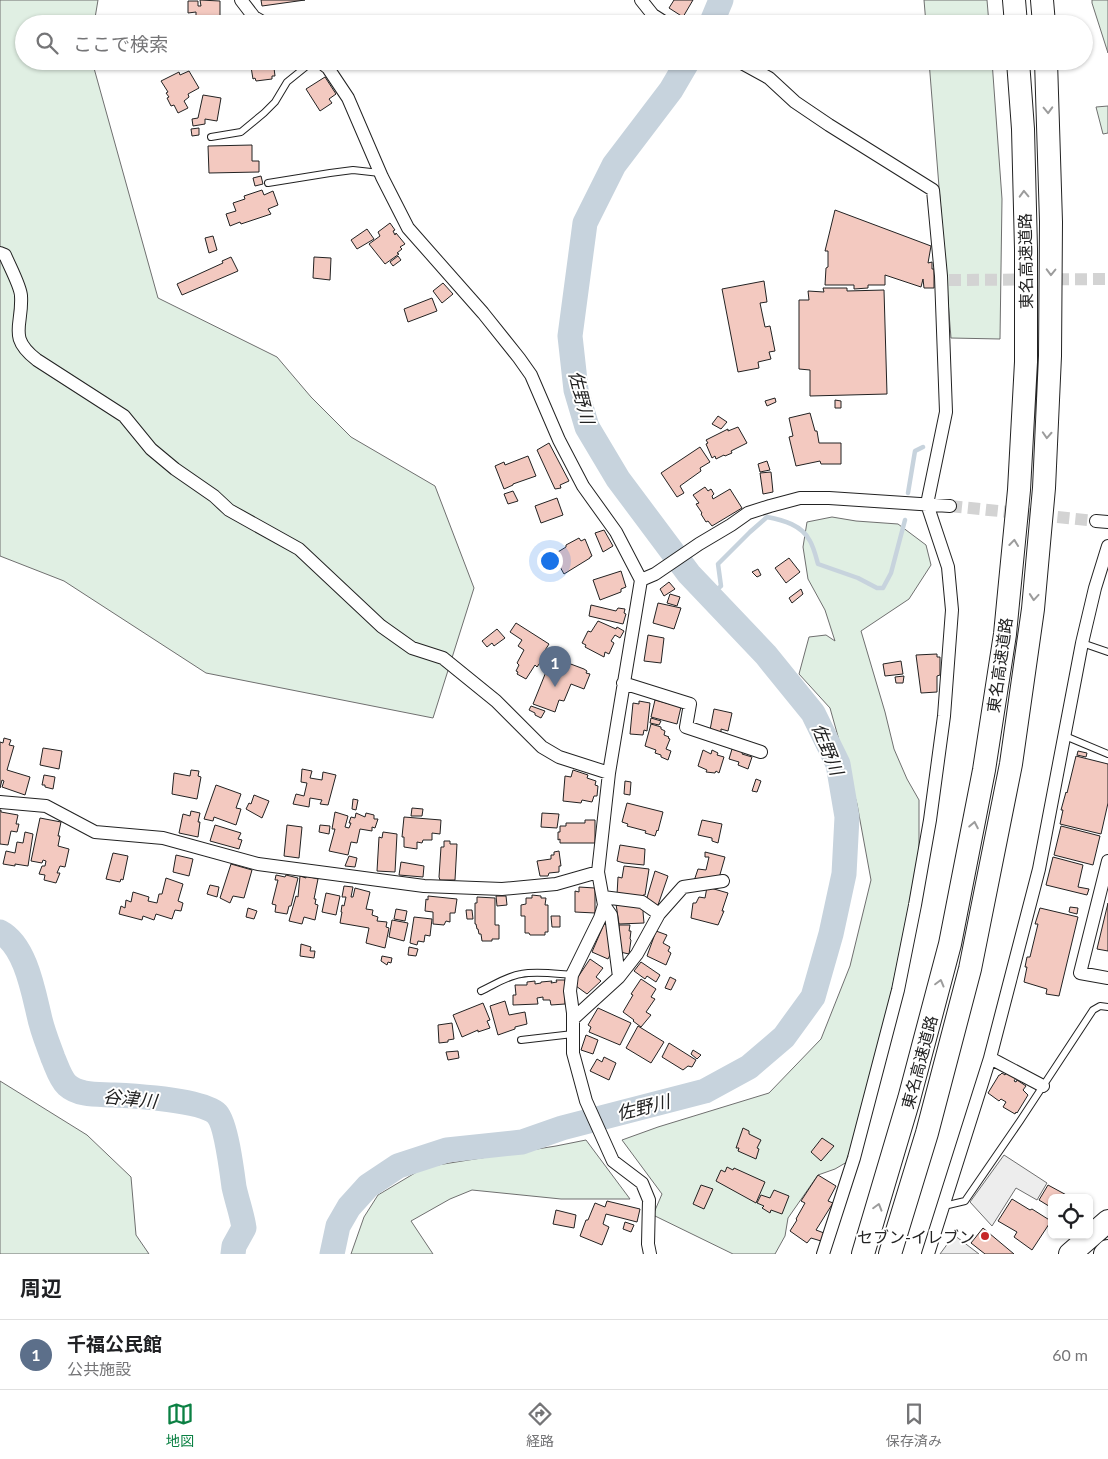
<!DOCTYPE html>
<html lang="ja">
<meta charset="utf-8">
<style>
body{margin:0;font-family:Lato,"Noto Sans JP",sans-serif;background:#f6f6f6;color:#202124}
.controls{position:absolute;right:15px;bottom:15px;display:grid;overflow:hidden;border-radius:8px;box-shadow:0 1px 4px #0004}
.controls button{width:45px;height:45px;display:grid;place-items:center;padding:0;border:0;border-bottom:1px solid #e0e0e0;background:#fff;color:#202124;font:25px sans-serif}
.you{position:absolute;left:549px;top:560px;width:18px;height:18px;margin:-12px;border:4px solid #fff;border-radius:50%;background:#1a73e8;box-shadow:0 0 0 8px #1a73e833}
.badge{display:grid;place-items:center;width:32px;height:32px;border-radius:50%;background:#0b8043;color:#fff;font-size:16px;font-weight:700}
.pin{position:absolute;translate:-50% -41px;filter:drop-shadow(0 1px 2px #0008)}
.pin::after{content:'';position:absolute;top:26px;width:18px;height:15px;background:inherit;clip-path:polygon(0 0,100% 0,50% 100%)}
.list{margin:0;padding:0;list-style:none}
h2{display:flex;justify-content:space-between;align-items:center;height:65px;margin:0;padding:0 20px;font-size:21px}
h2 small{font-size:16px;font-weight:400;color:#757577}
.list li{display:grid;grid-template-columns:32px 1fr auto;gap:15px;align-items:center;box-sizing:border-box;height:70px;padding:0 20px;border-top:1px solid #e0e0e0}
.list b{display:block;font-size:19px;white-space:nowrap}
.list p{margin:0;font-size:16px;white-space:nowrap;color:#757577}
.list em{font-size:16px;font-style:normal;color:#757577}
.icon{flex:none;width:28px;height:28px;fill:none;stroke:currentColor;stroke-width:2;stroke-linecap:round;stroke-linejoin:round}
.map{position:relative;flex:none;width:1108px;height:1254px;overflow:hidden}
.search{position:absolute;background:#fff;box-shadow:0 1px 4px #0004;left:15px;right:15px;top:15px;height:55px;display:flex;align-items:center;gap:12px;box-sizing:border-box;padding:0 18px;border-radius:28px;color:#757577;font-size:19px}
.sheet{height:135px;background:#fff}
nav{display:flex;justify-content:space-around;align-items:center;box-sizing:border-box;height:70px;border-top:1px solid #e0e0e0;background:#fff;font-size:14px;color:#757577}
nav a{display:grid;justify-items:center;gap:2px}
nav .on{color:#0b8043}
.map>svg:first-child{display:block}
</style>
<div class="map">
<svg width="1108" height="1254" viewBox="0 0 1108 1254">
<rect width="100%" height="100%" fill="#fff"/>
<path fill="#e0efe3" stroke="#6f6f6f" d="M0 0H98L94 24H24V61H92L158 298 277 357 311 397 351 437 435 486 474 588 433 718 206 673 64 581 0 556Z
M924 0H987L989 24H926Z
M1092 0H1108V53L1092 3Z
M929 61H992L1002 199 1000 339 951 338Z
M1108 106V133L1103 134 1096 107Z
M832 517 856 521 898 524 926 545 931 565 909 599 861 631 885 712 894 749 907 779 919 800V866L880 1043 847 1162 835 1169 818 1175 788 1218 785 1236 775 1254H733L653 1215 662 1194 622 1140 658 1127 769 1093 821 1039 850 966 871 880 857 804 830 708 799 674 809 637 826 635 835 641 825 610 808 579 803 547 807 522Z
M0 1081 87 1135 131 1177 136 1235 149 1254H0Z
M586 1140 630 1199H561L472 1190 450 1199 411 1221 433 1254H351L364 1217 378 1195 425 1167 556 1146Z"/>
<path fill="#ededed" stroke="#6f6f6f" d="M1004 1155 1047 1183 1037 1200 1016 1188 992 1226 970 1202Z
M954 1235 979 1254H940Z"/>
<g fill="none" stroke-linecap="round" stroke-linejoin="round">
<path stroke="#c7d3dd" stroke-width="4.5" d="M908 493 915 451 923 447
M709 596 721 586 718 564 750 532 767 517C783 520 802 525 810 541 814 548 816 557 818 564L858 578 877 588H883L891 573 905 520"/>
<path stroke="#c7d3dd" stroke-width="25" d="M711 24 721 0
M0 932C25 945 33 990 39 1015 42 1030 48 1044 53 1058 57 1067 60 1078 67 1085 79 1096 99 1094 114 1095 135 1096 203 1100 217 1114 226 1124 232 1172 234 1187 237 1201 242 1214 244 1228L234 1246 233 1254
M332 1254 338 1226 349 1207 368 1186 398 1166 447 1150 522 1142 562 1128 705 1091 749 1067 784 1037 813 997 831 934 844 874 847 817 838 764 813 713 766 655 689 574 618 479 587 427 576 390 570 336 585 223 614 165 671 90 688 61"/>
</g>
<path fill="#f3c9c0" stroke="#222" d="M200 0 220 1V24H188V18L196 19V12L188 13V1H198V6H201Z
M261 0H305L262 6Z
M674 0H693L683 17 669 8Z
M250 61H277L278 68H274L275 76H272V79L256 81 255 78 253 79Z
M189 71 199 88 188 94 189 97 184 101 188 108 178 113 174 105 171 106 167 98 169 97 166 93 168 92 161 81 179 72 180 75Z
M325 77 336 94 329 99 332 103 320 111 306 89Z
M203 95 221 98 217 121 205 119V124L193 126 192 119 198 118Z
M199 128V135L192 136 191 129Z
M252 145V161H259V172L209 173 208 146Z
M261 176 263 184 255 186 253 178Z
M262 190 264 195 273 191 278 205 268 209 271 214 241 224 240 222 230 226 226 214 236 211 233 203 245 199 244 196Z
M835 210 931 246 928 263 932 262V269H934V288H924L923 279 921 287 885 275V285H868V288L854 289V285H825L826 268 828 267V251H825Z
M390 223 395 230 393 231 395 235 396 233 405 244 400 247 402 249 397 253 399 254 385 264 369 244 380 236 378 232Z
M367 229 374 239 357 249 351 240Z
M213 236 217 250 209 253 205 238Z
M398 256 401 260 393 266 390 262Z
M231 257 238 271 182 295 177 284 223 263 222 261Z
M314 257 331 258 330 280 313 278Z
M764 281 767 302 760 303 765 327 770 326 775 351 769 352 771 359 758 362 759 368 738 372 722 289Z
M443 283 453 294 442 303 433 291Z
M823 288H847V291L884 290 887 394 810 396V370L799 369V300H809L808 291 824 292Z
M432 298 437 311 408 322 404 309Z
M775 398 776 402 767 406 765 401Z
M835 400 841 401V408H835Z
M810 413 815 431H817L819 443H841V464H821L820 461 796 466 789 437 793 436 789 418Z
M718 416 727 422 721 429 712 424Z
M738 427 747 443 731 451 732 453 725 456 724 455 716 459 715 456 712 458 706 444 708 443 706 440 728 429V431Z
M549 443 569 481 560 485 561 488 555 489 537 450Z
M700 447 710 462 700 468 701 471 680 486 684 493 677 497 661 473Z
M528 456 536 476 513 484V485L504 489 495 466 504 462 505 465Z
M767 461 770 470 760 472 758 464Z
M771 472 773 492 763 494 760 473Z
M705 487 708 491 711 489 714 494 712 496 713 499 730 489 742 508 712 526 708 521 706 522 701 514 702 513 696 504 699 503 693 495Z
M513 491 518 501 508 504 504 494Z
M557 498 563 515 541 523 535 506Z
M604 530 613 546 603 552 595 533Z
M579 538 581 541 585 539 592 556 590 557V558L564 574 559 565 557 566 554 560 555 559 553 555 566 547V545Z
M789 558 800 572 786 583 775 568Z
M758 569 761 575 757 577 752 572Z
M621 571 626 587 621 589V592L600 600 593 580Z
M669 582 675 589 664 596 660 589Z
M801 589 803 594 792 603 789 598Z
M670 594 680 597 677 606 667 603Z
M658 603 681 608 674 629 653 623Z
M591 605 616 611 618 608 625 609 624 613 626 614 623 624 589 616Z
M598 621 616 629 617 627 624 631 620 638 615 635 611 641 614 643 609 654 605 652 604 657 585 647 586 645 582 643 588 631 591 632Z
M516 623 549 644 542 655 544 657 537 667 535 665 526 679 517 674 518 672 516 671 519 665 517 663 524 650 518 646 522 640 510 632Z
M497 629 505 638 494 646 492 643 487 647 482 641Z
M648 635 664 638 661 663 644 661Z
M937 654V657H940V675L937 676V692L921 693 916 655Z
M552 657 584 669 587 671 586 673 590 674 584 689 571 684 564 701 559 700 555 712 533 704Z
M901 661 903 674 885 676 883 664Z
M904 676 903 683H896L895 677Z
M655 700 681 707 677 724 651 717Z
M639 701 650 703 647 731 644 730 643 735 630 734 633 703 639 704Z
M531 706 545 711 541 718 535 715V713L529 710Z
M714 709 732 713 728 731 721 729V732L710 730Z
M651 718 661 721 659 725 650 723Z
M651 724 661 727V729L665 731 664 735 669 737 668 738 670 739 666 749 671 751 668 760 661 757V755L655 753 656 750 645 746Z
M4 738 11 740 9 745 14 746 7 770 30 777 25 795 2 787 4 781 2 780 0 788V742L3 743Z
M43 748 62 751 59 769 40 765Z
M732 749 743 752 742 754 752 757 748 769 738 765 739 762 729 759Z
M703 750 711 754 712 750 718 753 717 755 724 757 719 773 716 771 715 773 706 772 707 770 698 766Z
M1078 751 1087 753 1086 757 1077 755Z
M1076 756 1108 764V803L1101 834 1060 824 1063 810H1061L1066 792 1067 793Z
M302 769 312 771 310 778 322 780 323 772 336 775 328 805 320 804 322 800 310 798 309 807 293 804 296 794 304 796 307 783 301 782Z
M191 770 199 771 198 776 201 777 197 799 172 794 174 773 190 776Z
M573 770 588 775 587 778 596 781 595 785 598 786 597 796H594L592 802 582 800 581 803 563 801 565 776 571 777Z
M44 775 55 777 53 789 45 787V785H42Z
M756 779 761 781 757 792 752 791Z
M625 781 631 782 630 795 624 794Z
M216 785 241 794 236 808 241 809 236 825 214 817 213 821 204 819Z
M254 795 269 801 262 818 246 809 249 803 251 804Z
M353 799 358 800 356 810 352 809Z
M627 803 663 812 658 831 657 830 655 836 645 833 646 831 627 826 628 824 622 822Z
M412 808 423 809 422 816H411Z
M0 810H1V812L18 815 16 824H19L17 832 11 831 8 845 0 844Z
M191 811 200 813 198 822H200L198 837 179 833 183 814 190 816Z
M335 812 348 816 345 827 349 828 351 823H349L351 817 355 818 356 813 365 817 366 813 374 815V819H378L375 828 372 827V831L360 829 357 843 351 842 348 855 329 851 335 829H332Z
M542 813 559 814 557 828 541 827Z
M404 817 441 820 440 834 432 833V840H423L422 843 417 842V849L404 847V837H402Z
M40 818 61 822 58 836H60L58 846 69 849 65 867 60 866 57 873H60L56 883 44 880 45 875 39 874 42 866H45L46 861 43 860 42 863 31 861Z
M585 820H595V843H560V839L558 840V832H560V826H566V823H585Z
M702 820 722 824 718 843 712 841V838L698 835Z
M215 825 241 833 238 839 242 840 239 849 210 841Z
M287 825 302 827 299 858 284 856Z
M320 825 330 826 329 834 319 832Z
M1061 826 1100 836 1093 865 1054 855Z
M25 832 33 834 28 866 15 864V866L3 864 6 851 15 853 17 842 23 843Z
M383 832 397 834 395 872 377 871 379 837 382 838Z
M444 841H450V844H457L455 880H440L439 877 441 847H444Z
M620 845 645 849 644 865 624 863 617 861Z
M559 851 561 866H559V872L549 873 548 876H540L537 861 551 859V855H554V852Z
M705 852 725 857 719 878 694 881 698 869 706 870 709 857H705Z
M113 853 128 856 123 880 121 879 120 882 106 879Z
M176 855 193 859 189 876 173 872Z
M349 856 357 858 355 867 345 866Z
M1053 857 1083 865 1078 887 1089 889 1087 895 1046 885Z
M401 862 424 866 423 877 399 875Z
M231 864 252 870 244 898 233 896 230 903 220 898Z
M624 866 649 869 645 895H643V899L617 895 618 877 622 878Z
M655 871 668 876 657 908 646 901Z
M276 875 285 877 286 875 298 878 291 906H289L287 914 275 912 276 905 272 904 278 880H275Z
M300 876 306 878V876L318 879 314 899H316L315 904 318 905 315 920 304 917 302 924 289 921 296 896 298 897Z
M166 878 183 884 178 901 183 903 181 911 175 910 172 919 156 914 154 920 143 916 142 920 119 914 121 906 125 908 126 900 131 902 133 892 149 897 148 901 157 903 159 894H162Z
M210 885 219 887 217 897 207 894Z
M344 886 353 887 351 897H353L355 888 370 892 366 909 373 910 372 915 378 917 377 921 387 922 386 927 389 928 385 948 366 943 369 928 340 923 342 912H341L342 905 344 906 346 897H342Z
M579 887 595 888V913L575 912V891L579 892Z
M707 887 728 893 722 911H724L718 925 691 918 693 903H696L699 897 705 898Z
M326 893 340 896 336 915 322 912Z
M532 895 541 896V898H546L545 905H548V932H545V935H530L529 933H525V916H521V905L526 904V898H532Z
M428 896 457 899 455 913H450V922L446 921 444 925 433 924V912L425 911 426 899 428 900Z
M496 896H506L507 905 497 906Z
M477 897 495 898V925H499V939H492V941H482L481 934H479L478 929H477L476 924H475V903H477Z
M625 902V906L637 904 644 909 643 912 644 923 619 924 616 904Z
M1108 903V951L1097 949Z
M1070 907 1078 908 1077 914 1069 912Z
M248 908 257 911 254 919 246 917Z
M1040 908 1078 917 1059 996 1046 994 1047 989 1024 982 1027 967H1025L1027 957H1030L1038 924H1035Z
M396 909 407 911 405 921 394 919Z
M466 910H472L473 919H467Z
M551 916H560V927H552Z
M414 917 432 919 430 936 425 935 424 942 418 941 417 945 410 943Z
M392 920 408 923 404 941 389 937Z
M604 924 611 926 610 955 608 959 592 952Z
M619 925H630L629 931H631L630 939 631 940 629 954 620 952Z
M656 931 667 935 663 943 670 947 668 951 671 953 666 965 647 956Z
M301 944 311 947 310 951H315L314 958 300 956Z
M409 947 418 949 416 956 408 955Z
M382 956 392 958 391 963 388 962 387 965 381 961Z
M590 959 603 968 596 977 601 981 587 994 576 986V980Z
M641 962 660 975 656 982 647 976 645 979 634 971Z
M670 977 676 980 671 990 665 988Z
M641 979 656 989 651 997 655 999 646 1012 651 1015 641 1027 633 1021 634 1020 623 1012 633 995 631 994Z
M556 980H565V1004L551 1005 550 1000H543V997L537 998 538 1004 513 1005V995H516L515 985H527V982L535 981V984L541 983V982L552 981 551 983 557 982Z
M505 1001 509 1015 525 1012 527 1024 515 1027V1029L498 1035 490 1006Z
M483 1003 490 1020 487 1021 490 1028 478 1032V1030L462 1037 453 1015Z
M598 1008 631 1023 620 1045 589 1032 591 1027 588 1025Z
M452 1023 454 1039 448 1040V1042L439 1043 438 1025Z
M638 1026 664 1042 651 1063 626 1048Z
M586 1035 598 1040 593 1054 581 1050Z
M669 1043 696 1060 692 1067 688 1066 683 1070 662 1057Z
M693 1050 701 1055 697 1059 691 1054Z
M458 1051 459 1058 448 1060 446 1052Z
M604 1057 616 1063 609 1080 590 1071 597 1059 602 1062Z
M1007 1071 1016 1078 1014 1081 1016 1082 1017 1080 1026 1086 1023 1090 1028 1095 1017 1113 1016 1112 1015 1114 1003 1107 1006 1102 1001 1099 999 1101 988 1093 999 1075H1000L1002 1073 1005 1075Z
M743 1128 749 1131V1134L761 1140 757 1148 759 1149 756 1159 738 1151 739 1148H736Z
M822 1138 834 1146 821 1161 811 1152Z
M727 1167 733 1170 734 1168 765 1182 756 1203 716 1181 721 1170 725 1172Z
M818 1175 836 1186 828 1201 833 1203 816 1230 824 1233 821 1241 811 1238 807 1243 790 1231 797 1220 796 1219 805 1203 801 1201Z
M701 1185 713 1189 704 1209 693 1204Z
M1048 1185 1072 1198H1052V1208L1039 1200Z
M774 1190 789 1196 782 1214 771 1210 770 1213 762 1208 764 1206 757 1203 761 1195 770 1198Z
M1012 1199 1030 1210 1032 1209 1051 1221 1032 1250 1014 1237 1017 1232 998 1221Z
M607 1201 640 1209 637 1222 606 1214 603 1224 609 1227 602 1245 580 1236 586 1220H588L595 1203 605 1207Z
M556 1210 576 1215 574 1228 553 1224Z
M625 1222 634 1225 631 1232 623 1229Z
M983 1228 1014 1254H985L971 1243Z"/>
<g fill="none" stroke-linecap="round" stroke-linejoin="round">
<path stroke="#d3d3d3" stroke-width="12" stroke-dasharray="12 6" stroke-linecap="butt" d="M949 280 1108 279
M950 506 1096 521"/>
<defs>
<path id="lane" d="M211 137 241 132 264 113 275 102 287 82 313 61
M268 183 330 173 353 170 380 173
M1082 643 1108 652
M1065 736 1108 754
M481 991C494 985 507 976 521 974 538 971 556 974 572 975
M521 1040 573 1034
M944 1206 965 1201 1020 1121 1093 1010 1100 1006 1108 1007"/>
<path id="street" d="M241 0 254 17 266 24
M641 0 653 15 667 24
M319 61 328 68 348 98 382 177 408 228 483 313 519 358 531 375 559 440 583 486 616 532 641 580 609 773 598 872 604 905 600 918 572 975 570 991 573 1013V1053L586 1101 613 1161 642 1183 649 1200 648 1244 650 1254
M727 61 740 62 769 78 795 102 829 125 933 190 941 276 946 412 927 504 948 567 952 610 944 716 930 820 915 905 898 990 854 1158 823 1254
M0 253 5 255C9 265 21 287 21 296 23 326 7 337 37 360L124 416 151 449 175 469 214 496 229 510 299 549 381 626 412 648 443 658 496 701 542 747 559 757 609 773
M1096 521 1108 522
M641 580 655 574 699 544 731 525 748 513 770 506 800 498H829L950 506
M623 683 690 704 686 727 761 752
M0 802 46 806 95 832 163 838 258 864 424 886 502 889 556 884 598 872
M1108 861 1080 973 1108 978
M603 897 642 902 659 914
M604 905 611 915 619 977
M573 1019 619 977 637 954 659 914 683 887 723 881
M990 1058 1043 1086
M928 1254 990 1058 1039 869 1082 643 1095 588 1108 546"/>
<path id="highway" d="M1014 0 1016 24
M1042 0 1044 24
M863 1254 909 1099 950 944 984 770 1005 634 1019 490 1026 362V249L1023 129 1018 61
M890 1254 927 1133 970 969 1011 764 1033 609 1044 488 1050 356 1051 222 1046 61
M1070 1254 1108 1221
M1105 1254 1108 1251"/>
</defs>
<use href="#lane" stroke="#222" stroke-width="8"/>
<use href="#street" stroke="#222" stroke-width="14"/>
<use href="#highway" stroke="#222" stroke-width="24"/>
<use href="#lane" stroke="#fff" stroke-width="6"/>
<use href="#street" stroke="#fff" stroke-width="12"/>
<use href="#highway" stroke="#fff" stroke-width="22"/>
</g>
<defs><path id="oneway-chevron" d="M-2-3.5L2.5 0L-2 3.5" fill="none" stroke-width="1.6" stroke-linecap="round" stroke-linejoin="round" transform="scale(1.25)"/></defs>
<g stroke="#9c9c9c">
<use href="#oneway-chevron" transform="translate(1048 110) rotate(88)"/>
<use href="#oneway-chevron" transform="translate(1024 194) rotate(-92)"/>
<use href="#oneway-chevron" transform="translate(1051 272) rotate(91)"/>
<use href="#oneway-chevron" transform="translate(1047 435) rotate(93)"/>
<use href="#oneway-chevron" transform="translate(1014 543) rotate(-84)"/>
<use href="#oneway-chevron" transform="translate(1034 597) rotate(95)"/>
<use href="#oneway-chevron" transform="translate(974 825) rotate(-79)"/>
<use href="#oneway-chevron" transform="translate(940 983) rotate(-75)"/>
<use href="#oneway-chevron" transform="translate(878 1207) rotate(-74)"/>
</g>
<circle fill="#c62828" stroke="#fff" stroke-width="2" cx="985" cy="1236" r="5"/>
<g text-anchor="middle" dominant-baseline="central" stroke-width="4" stroke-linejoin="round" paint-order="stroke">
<g font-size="16" fill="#222" stroke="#fff">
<text transform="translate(1025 261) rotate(-91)">東名高速道路</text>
<text transform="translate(999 665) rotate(-82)">東名高速道路</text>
<text transform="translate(919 1062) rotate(-75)">東名高速道路</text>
</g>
<g font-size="16" fill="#222" stroke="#fff" text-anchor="end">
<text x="975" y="1236">セブン-イレブン</text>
</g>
<g font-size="18" font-style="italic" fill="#222" stroke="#fff">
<text transform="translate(582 397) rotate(76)">佐野川</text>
<text transform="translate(828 749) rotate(68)">佐野川</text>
<text transform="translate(130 1098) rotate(6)">谷津川</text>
<text transform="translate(643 1107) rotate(-14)">佐野川</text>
</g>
</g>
</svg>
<div class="controls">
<button><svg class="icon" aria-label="locate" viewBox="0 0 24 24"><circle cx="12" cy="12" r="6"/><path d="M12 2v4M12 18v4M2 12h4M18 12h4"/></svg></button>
</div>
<div class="you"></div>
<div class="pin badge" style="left:555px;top:687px;background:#5c6f8a">1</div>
<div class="search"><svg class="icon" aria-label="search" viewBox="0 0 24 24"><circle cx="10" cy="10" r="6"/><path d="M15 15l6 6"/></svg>ここで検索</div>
</div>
<section class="sheet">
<h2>周辺<small></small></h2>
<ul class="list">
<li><span class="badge" style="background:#5c6f8a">1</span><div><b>千福公民館</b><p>公共施設</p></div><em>60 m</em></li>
</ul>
</section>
<nav>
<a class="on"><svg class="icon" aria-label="map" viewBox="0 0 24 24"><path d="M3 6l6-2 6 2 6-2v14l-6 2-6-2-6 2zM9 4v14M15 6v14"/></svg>地図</a>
<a><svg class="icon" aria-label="directions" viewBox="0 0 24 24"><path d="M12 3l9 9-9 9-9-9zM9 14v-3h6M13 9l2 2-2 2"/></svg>経路</a>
<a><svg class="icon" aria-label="saved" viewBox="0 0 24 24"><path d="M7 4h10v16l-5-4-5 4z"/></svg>保存済み</a>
</nav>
